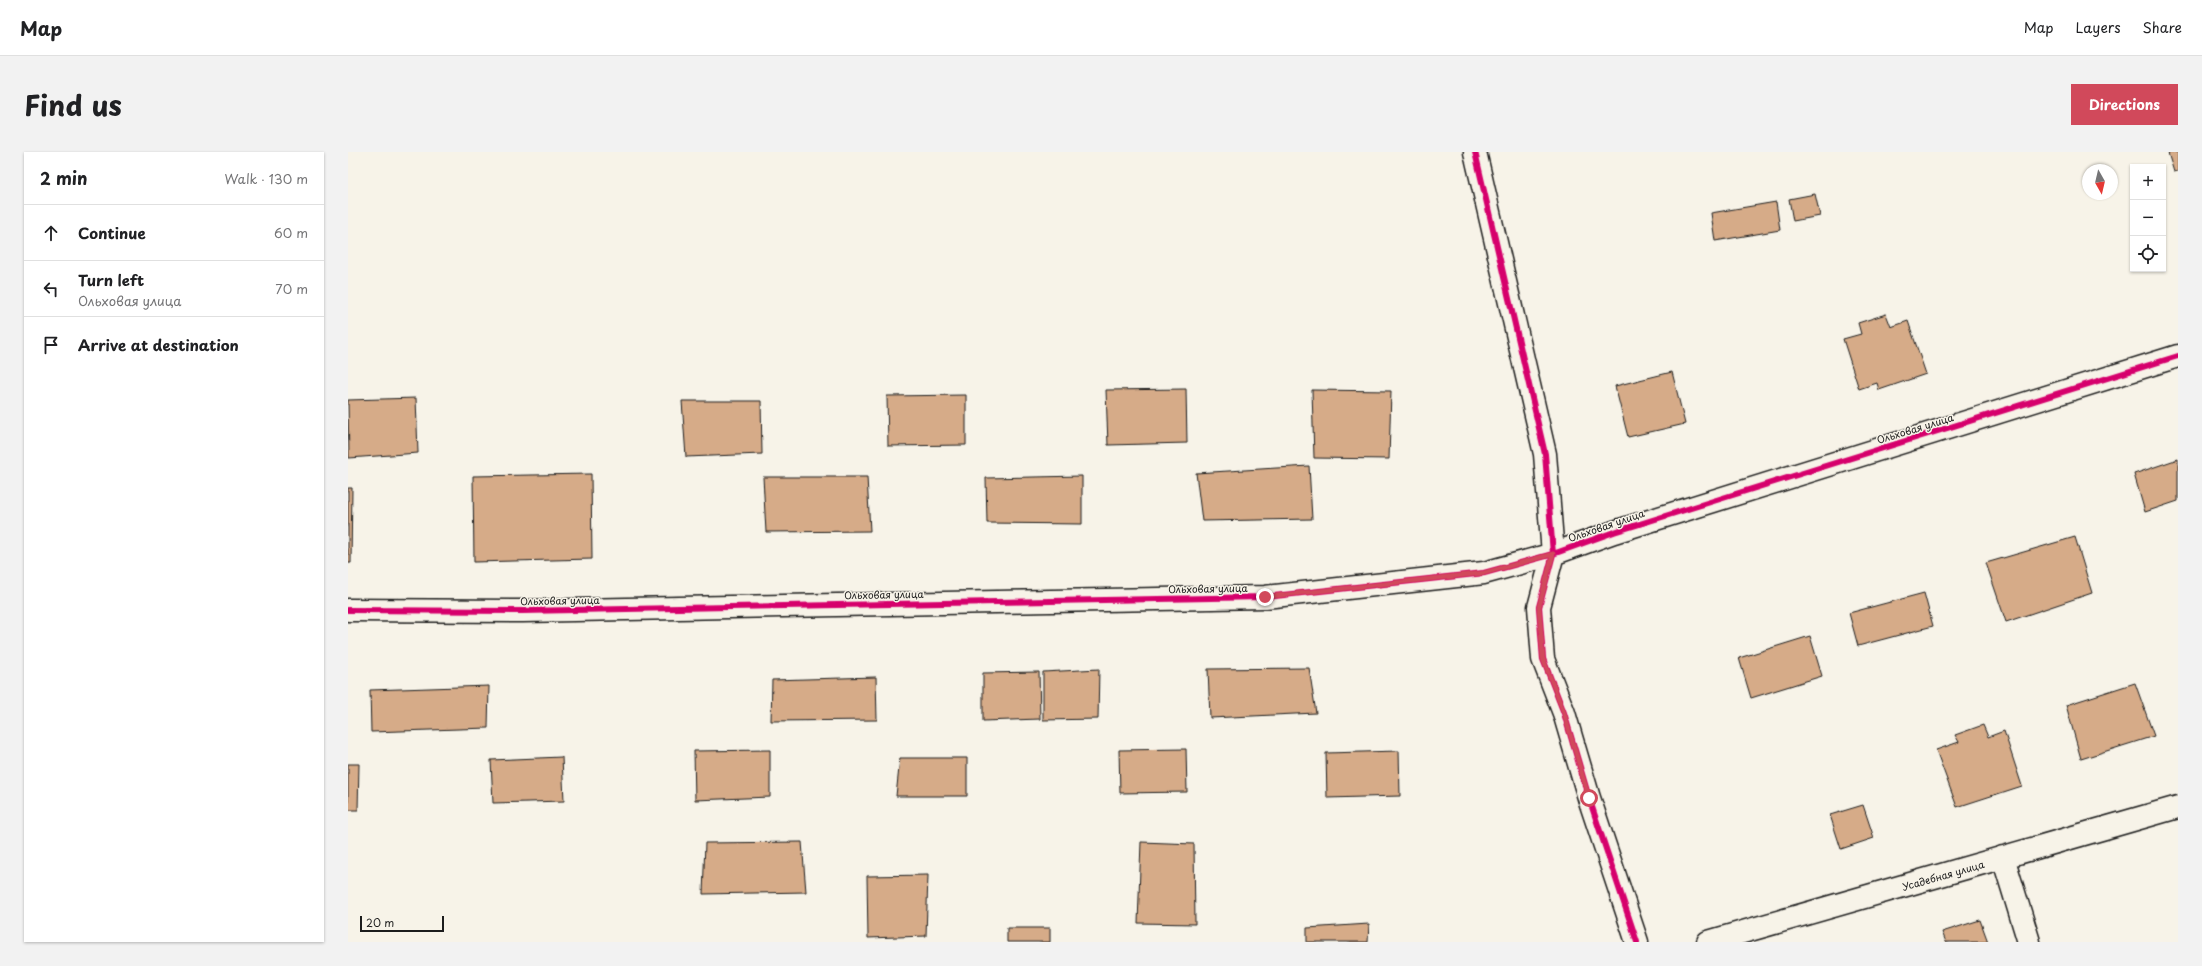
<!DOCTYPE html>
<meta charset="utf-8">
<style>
body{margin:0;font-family:"Playpen Sans",sans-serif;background:#f2f2f2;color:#202124}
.controls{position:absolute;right:12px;top:12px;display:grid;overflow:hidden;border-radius:0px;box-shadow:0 1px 3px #0004}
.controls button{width:36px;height:36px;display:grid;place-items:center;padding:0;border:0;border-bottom:1px solid #e0e0e0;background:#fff;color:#202124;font:20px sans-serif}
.compass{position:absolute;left:1734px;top:12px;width:36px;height:36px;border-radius:50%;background:#fff;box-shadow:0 1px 3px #0004;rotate:172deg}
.scale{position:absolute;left:12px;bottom:10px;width:84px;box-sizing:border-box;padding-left:4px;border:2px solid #1c1c1c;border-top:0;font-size:11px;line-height:14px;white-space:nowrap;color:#1c1c1c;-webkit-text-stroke:3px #f7f3e8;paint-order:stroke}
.stop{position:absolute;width:12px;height:12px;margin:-9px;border:3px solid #d1495b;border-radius:50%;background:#fff}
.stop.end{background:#d1495b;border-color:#fff;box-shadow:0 1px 4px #0008}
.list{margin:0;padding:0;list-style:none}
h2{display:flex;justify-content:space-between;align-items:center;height:52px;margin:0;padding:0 16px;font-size:17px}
h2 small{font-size:13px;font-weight:400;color:#757577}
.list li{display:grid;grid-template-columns:26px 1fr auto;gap:12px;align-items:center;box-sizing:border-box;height:56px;padding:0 16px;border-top:1px solid #e0e0e0}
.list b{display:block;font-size:15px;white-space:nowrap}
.list p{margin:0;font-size:13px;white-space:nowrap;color:#757577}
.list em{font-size:13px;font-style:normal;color:#757577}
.icon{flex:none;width:22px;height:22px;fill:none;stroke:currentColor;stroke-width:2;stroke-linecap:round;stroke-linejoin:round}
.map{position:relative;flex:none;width:1830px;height:790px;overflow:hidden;border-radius:0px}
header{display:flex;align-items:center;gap:24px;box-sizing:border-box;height:56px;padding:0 20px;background:#fff;border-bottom:1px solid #e0e0e0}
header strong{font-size:19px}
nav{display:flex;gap:22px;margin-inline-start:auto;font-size:14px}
.intro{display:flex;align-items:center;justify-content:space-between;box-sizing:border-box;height:96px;padding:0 24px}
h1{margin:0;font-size:28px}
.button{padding:10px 18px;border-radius:0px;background:#d1495b;color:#fff;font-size:14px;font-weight:700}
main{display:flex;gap:24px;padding:0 24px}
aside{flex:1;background:#fff;border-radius:0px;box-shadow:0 1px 3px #0004}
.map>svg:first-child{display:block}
</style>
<header>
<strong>Map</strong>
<nav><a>Map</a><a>Layers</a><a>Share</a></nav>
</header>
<div class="intro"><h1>Find us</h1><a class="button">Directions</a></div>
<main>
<aside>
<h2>2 min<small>Walk · 130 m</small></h2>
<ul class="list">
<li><svg class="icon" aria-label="ahead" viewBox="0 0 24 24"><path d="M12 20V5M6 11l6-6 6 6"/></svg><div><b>Continue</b></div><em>60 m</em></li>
<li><svg class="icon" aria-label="left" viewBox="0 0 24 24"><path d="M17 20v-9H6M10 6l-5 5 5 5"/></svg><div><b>Turn left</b><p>Ольховая улица</p></div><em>70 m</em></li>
<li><svg class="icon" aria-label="arrive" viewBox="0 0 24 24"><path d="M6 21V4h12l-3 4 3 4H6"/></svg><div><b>Arrive at destination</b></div></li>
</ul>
</aside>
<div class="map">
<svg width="1830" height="790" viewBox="0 0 1830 790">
<rect width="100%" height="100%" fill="#f7f3e8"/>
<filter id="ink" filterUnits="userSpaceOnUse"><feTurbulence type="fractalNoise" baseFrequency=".025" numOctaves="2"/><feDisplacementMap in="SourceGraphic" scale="8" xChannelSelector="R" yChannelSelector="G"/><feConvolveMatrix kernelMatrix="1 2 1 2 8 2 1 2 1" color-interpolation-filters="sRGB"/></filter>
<g filter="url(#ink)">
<path fill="#d6ab88" stroke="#1c1c1c" d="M1830 0V19L1826 20 1820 1Z
M1467 42 1472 64 1445 69 1441 47Z
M1428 50 1432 78 1367 89 1363 61Z
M1538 162 1543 175 1560 169 1578 222 1531 238 1529 231 1511 237 1495 187 1513 182 1510 171Z
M1324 220 1337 272 1280 285 1267 234Z
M838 237 839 291 760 293 758 238Z
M964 238 1043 239 1041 307 966 306Z
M618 243V293L540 294 539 244Z
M68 246 70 301 1 306 0 248Z
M334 249H413L414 302 338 305Z
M1830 307V349L1797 360 1786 322Z
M961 314 964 367 854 369 848 321Z
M243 322 244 407 126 410 125 324Z
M734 324V372L639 371 638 326Z
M415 325H519L522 379 418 380Z
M0 336H4L3 411H0Z
M1727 385 1744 441 1658 470 1638 411Z
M1576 441 1585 474 1510 494 1501 461Z
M1462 484 1474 524 1403 546 1391 506Z
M961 516 968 561 862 566 860 517Z
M751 517 750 567 695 568V520Z
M691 520 692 567 635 569V521Z
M528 525 529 568 423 569 424 528Z
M1787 531 1806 584 1733 607 1718 553Z
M141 534 140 576 23 580 22 538Z
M1635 573 1640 585 1656 579 1674 634 1609 655 1588 598 1611 590 1607 583Z
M838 597 839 640 772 641 771 598Z
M422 598V645L347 648 346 599Z
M1051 599 1052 644 979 646 978 601Z
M214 605 216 649 145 651 143 608Z
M552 606H619V644H548Z
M0 612H11L10 658H0Z
M1515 653 1526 686 1493 697 1482 663Z
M454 690 458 740 355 742 357 691Z
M793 690 846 692 847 772 790 771Z
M580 723 578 784 520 786 519 724Z
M1632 768 1640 790H1598L1594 780Z
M1021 772 1020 790H959V776Z
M659 776H702V790H659Z"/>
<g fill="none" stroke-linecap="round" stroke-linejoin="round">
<defs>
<path id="minor" d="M1127 0 1197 302 1205 402 1191 455 1195 507 1216 561 1241 646 1289 790
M0 458 175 459 917 445 1136 421 1205 402 1266 380 1830 204
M1655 705 1681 790
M1360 790 1830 655"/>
</defs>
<use href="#minor" stroke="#1c1c1c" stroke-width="25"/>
<use href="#minor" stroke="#f7f3e8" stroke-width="22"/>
<defs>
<path id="cycleway" d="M1127 0 1197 302 1205 402 1191 455 1195 507 1216 561 1241 646 1289 790
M0 458 175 459 917 445 1136 421 1205 402 1266 380 1830 204"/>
</defs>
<use href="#cycleway" stroke="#f7f3e8" stroke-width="8"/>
<use href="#cycleway" stroke="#d6006c" stroke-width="6"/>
</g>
</g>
<g fill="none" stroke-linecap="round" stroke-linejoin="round" filter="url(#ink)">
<path stroke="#d1495b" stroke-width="5" d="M917 445 1136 421 1205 402 1191 455 1195 507 1216 561 1241 646"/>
</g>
<g text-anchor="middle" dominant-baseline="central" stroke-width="3" stroke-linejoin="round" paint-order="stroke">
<g font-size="10" fill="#1c1c1c" stroke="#f7f3e8">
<text transform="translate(1567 276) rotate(-17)">Ольховая улица</text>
<text transform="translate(1258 373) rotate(-19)">Ольховая улица</text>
<text transform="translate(860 436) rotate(-1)">Ольховая улица</text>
<text transform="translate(536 442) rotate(-1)">Ольховая улица</text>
<text transform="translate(212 448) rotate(-1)">Ольховая улица</text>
<text transform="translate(1595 723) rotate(-16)">Усадебная улица</text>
</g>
</g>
</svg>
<div class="controls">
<button>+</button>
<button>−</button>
<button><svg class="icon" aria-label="locate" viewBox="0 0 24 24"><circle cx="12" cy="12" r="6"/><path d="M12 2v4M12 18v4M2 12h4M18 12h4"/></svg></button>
</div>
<svg class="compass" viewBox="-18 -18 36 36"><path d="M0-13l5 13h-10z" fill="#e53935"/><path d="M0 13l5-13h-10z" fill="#757577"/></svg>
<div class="scale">20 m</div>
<div class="stop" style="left:1241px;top:646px"></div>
<div class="stop end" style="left:917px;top:445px"></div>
</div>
</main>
